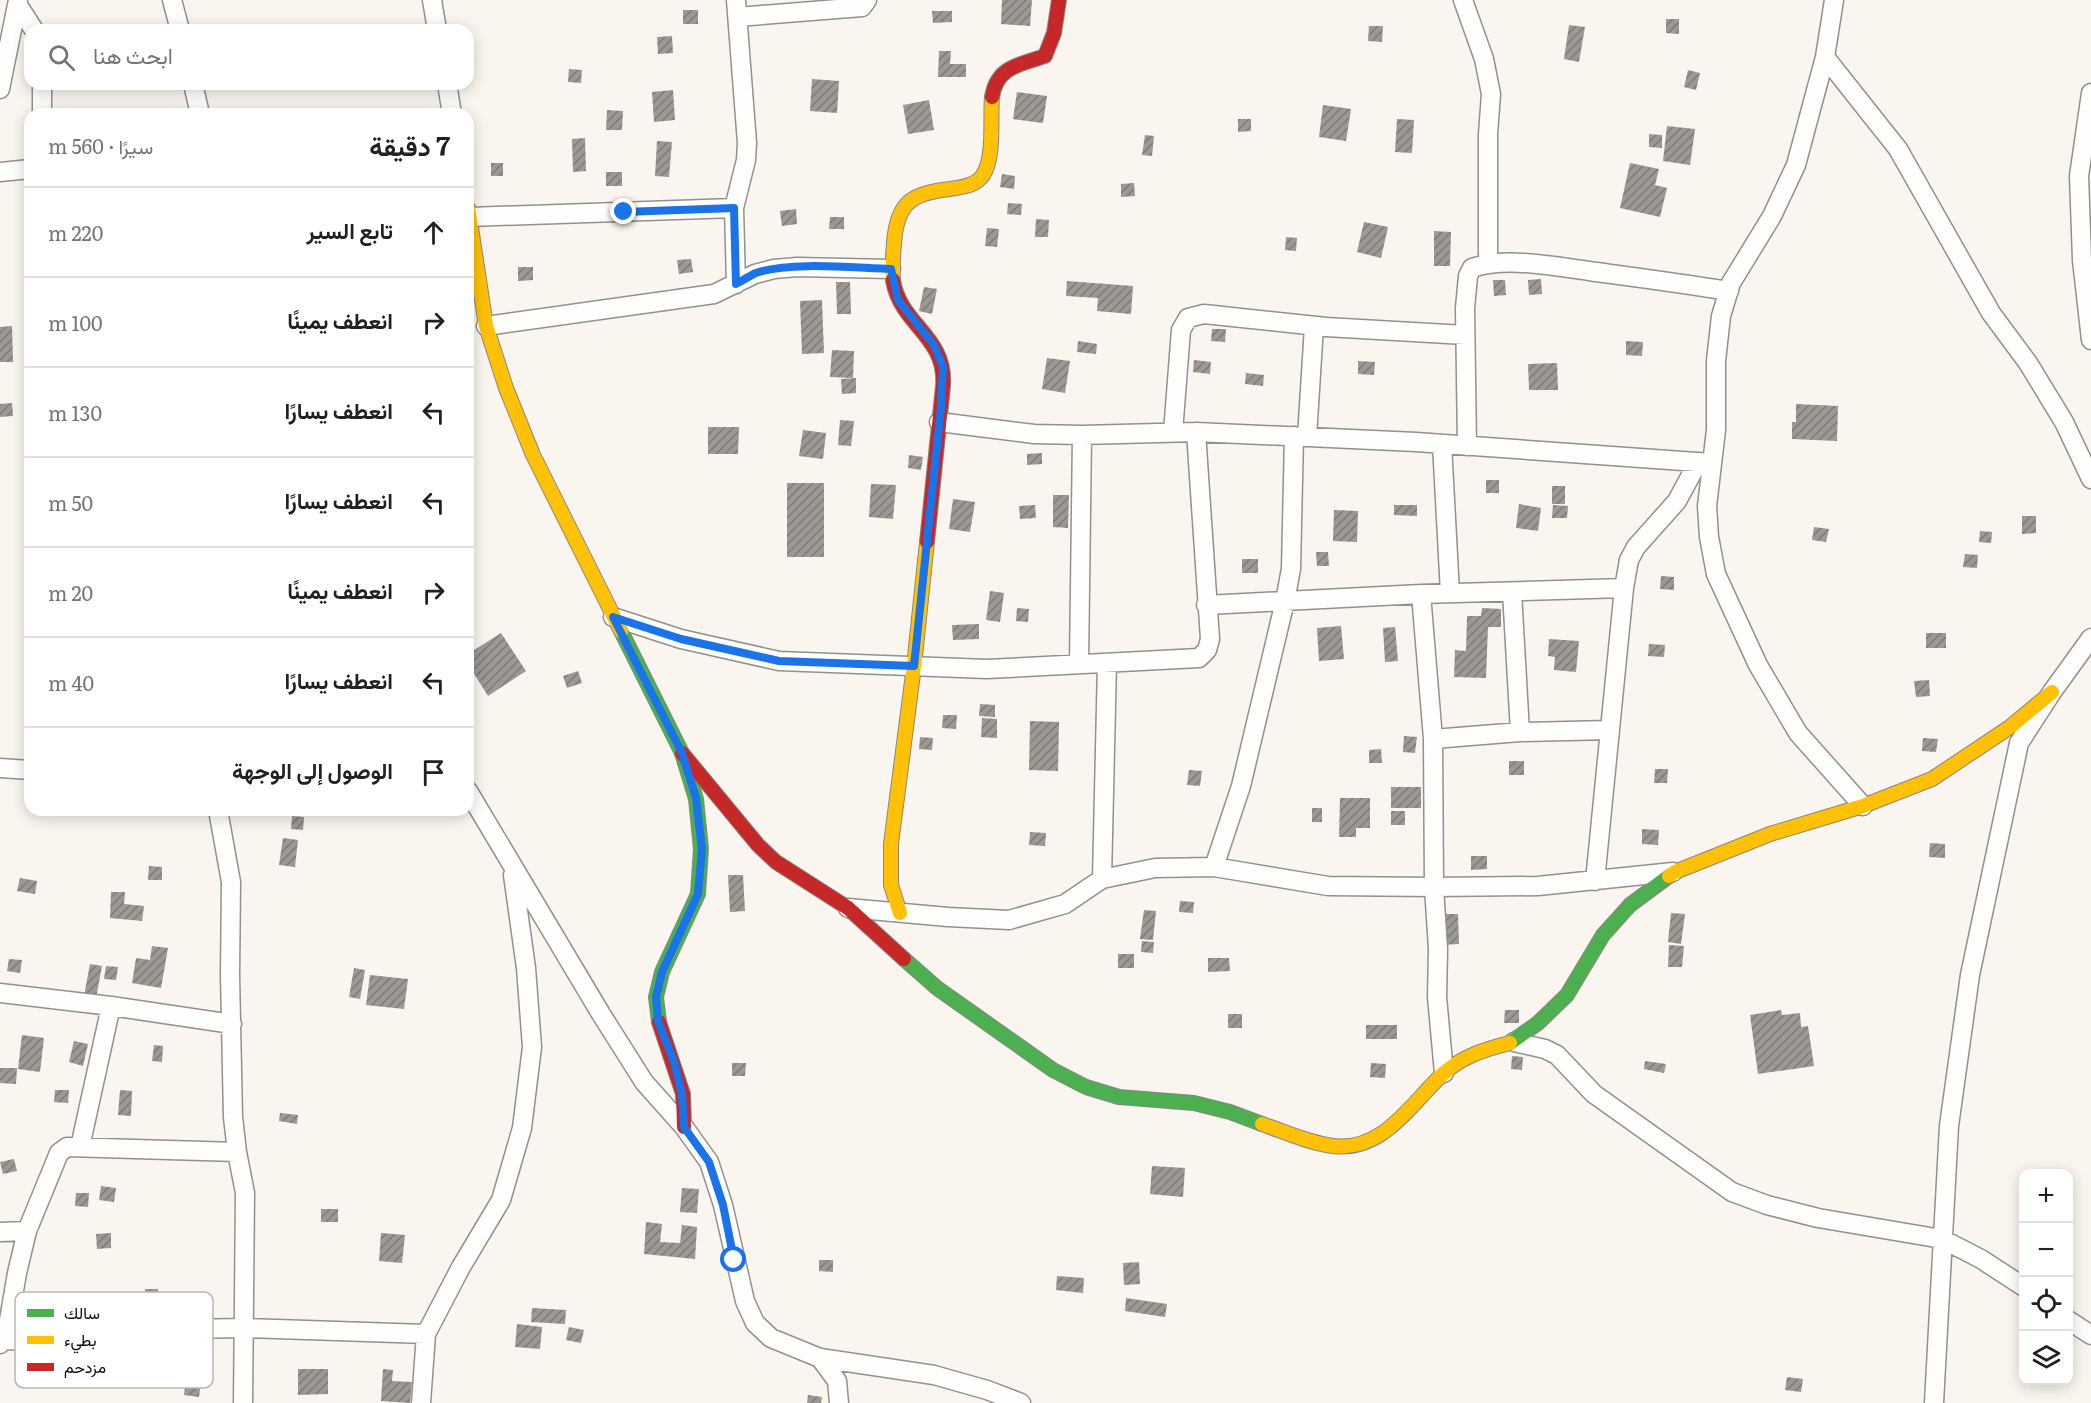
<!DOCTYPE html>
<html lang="ar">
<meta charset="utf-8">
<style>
body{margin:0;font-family:Literata,Vazirmatn,serif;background:#f6f6f6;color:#202124;direction:rtl}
.controls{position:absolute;right:18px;bottom:18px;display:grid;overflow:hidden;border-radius:12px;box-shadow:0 3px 15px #0003}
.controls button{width:54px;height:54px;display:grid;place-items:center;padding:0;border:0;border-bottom:2px solid #e0e0e0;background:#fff;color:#202124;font:30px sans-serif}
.stop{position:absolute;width:18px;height:18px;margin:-14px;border:4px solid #1a73e8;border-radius:50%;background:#fff}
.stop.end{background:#1a73e8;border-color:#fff;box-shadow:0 2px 6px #0008}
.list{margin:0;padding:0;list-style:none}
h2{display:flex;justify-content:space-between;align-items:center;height:78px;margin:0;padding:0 24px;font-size:26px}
h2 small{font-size:20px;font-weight:400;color:#757577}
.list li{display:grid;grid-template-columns:39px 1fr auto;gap:18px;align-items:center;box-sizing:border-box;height:90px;padding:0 24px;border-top:2px solid #e0e0e0}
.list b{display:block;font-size:22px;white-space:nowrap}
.list em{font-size:20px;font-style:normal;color:#757577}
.icon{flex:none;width:33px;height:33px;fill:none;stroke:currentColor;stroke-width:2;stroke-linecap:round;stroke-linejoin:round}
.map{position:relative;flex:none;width:2091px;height:1403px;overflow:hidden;direction:ltr}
.search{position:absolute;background:#fff;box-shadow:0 3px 15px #0003;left:24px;top:24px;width:450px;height:66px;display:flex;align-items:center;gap:15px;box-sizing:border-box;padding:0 21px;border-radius:18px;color:#757577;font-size:22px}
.panel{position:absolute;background:#fff;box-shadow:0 3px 15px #0003;left:24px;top:108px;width:450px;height:708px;border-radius:18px;direction:rtl}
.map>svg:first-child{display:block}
</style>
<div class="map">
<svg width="2091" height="1403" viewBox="0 0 2091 1403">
<defs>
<pattern id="building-hatch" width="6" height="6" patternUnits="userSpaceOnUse" patternTransform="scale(1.5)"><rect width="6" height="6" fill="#9c9894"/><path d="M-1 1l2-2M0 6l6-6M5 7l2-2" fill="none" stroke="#7d7a77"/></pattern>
</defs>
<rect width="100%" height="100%" fill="#faf5ee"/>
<path fill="url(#building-hatch)" d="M1002 0H1032L1030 26 1001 24Z
M683 10H698V24H683Z
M932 11H952V22L933 23Z
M1666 19H1679V34L1666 33Z
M1569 25 1585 27 1579 62 1564 59Z
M1369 26H1383L1382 42 1368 41Z
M672 36 673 53 658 54 657 37Z
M939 51H951L950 64H966V77H938Z
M569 69 582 70 581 83 568 82Z
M1688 70 1700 73 1696 90 1684 87Z
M812 79 839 81 837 113 810 111Z
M673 90 675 120 654 122 652 92Z
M1017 92 1047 96 1043 123 1013 119Z
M929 100 934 130 908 134 903 105Z
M1323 105 1351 109 1346 141 1319 137Z
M607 110 623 111 622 130H606Z
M1238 119H1251V131L1238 132Z
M1397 119 1414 120 1412 153 1395 152Z
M1667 126 1695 129 1690 165 1663 161Z
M1649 134 1662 135V148L1649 147Z
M1145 135 1154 136 1152 156 1142 155Z
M585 138 586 171 573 172 572 139Z
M657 141 672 142 669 177 655 176Z
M491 163H503V176H491Z
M1630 163 1659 169 1655 185 1667 188 1660 217 1620 208Z
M606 172H622V186H606Z
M1002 174 1015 176 1014 189 1000 187Z
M1134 183 1135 196 1121 197V184Z
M1008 203 1022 204 1021 215 1007 214Z
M796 209 797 224 782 226 780 211Z
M830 217H844V229H829Z
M1036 219 1049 220 1048 237H1035Z
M1364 222 1388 227 1381 258 1357 252Z
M987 228 999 229 997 247 985 246Z
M1434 231 1451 232 1450 266H1434Z
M1286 237 1297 238 1296 251 1285 250Z
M691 259 693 272 679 274 677 260Z
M518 267H533V280L518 281Z
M1541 279 1542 294 1529 295 1528 280Z
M1493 280H1505L1506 295 1494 296Z
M1067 281 1133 286 1131 314 1097 311 1098 298 1066 296Z
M836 282H850L851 314H837Z
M924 287 937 289 932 314 919 311Z
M822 300 824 353 802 354 800 301Z
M12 326 13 362H0V327Z
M1212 329H1226L1225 342 1211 341Z
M1078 341 1097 344 1096 354 1077 352Z
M1626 341 1643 342 1642 356 1626 355Z
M832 350 854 351 853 378 830 377Z
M1047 358 1070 361 1065 393 1042 389Z
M1194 360 1211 362 1210 374 1193 372Z
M1358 361 1375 362 1374 375 1358 374Z
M1557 363 1558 390H1529L1528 364Z
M1246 373 1264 375 1263 386 1245 384Z
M856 378V393L842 394 841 379Z
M12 403 13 416 0 417V404Z
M1796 404 1838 406 1837 441 1792 439V422H1796Z
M840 420 854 421 851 446 838 445Z
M708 427H739L738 454H708Z
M803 430 826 433 823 459 799 456Z
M1042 453V464L1027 465V454Z
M909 455 923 457 921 470 908 468Z
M1486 480H1499V493H1486Z
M787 483H824V557H787Z
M871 484 896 485 893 519 869 517Z
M1552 486H1565V504H1552Z
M1053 495H1069L1068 528 1053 527Z
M953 499 975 502 970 532 949 529Z
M1519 504 1541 508 1538 531 1516 528Z
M1035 505 1036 518 1020 519 1019 506Z
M1394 505H1417V516L1394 515Z
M1553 505 1568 506 1567 518H1552Z
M1334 510 1358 511 1357 542 1333 541Z
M2022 516H2036V533L2022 534Z
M1814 527 1829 529 1826 542 1812 540Z
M1980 531 1992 532 1991 543 1979 542Z
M1316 552H1328L1329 566H1317Z
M1965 554 1978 555 1977 568 1963 567Z
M1242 559H1258V573H1242Z
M1661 576 1674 577V590L1660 589Z
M990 591 1004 593 1000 622 986 620Z
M1017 608 1029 609 1028 622 1016 621Z
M1482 608 1501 609V627H1488L1486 678 1454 677 1455 650 1466 651 1467 616H1481Z
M979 624V639L953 640 952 625Z
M1341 626 1344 659 1319 661 1317 628Z
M1395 627 1398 661 1385 662 1383 628Z
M501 633 526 671 488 696 468 664V654Z
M1926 633H1946V648H1926Z
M1549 639 1579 641 1576 672 1554 670 1555 657 1548 656Z
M1649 644 1665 645 1664 657 1648 656Z
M578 671 582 683 567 688 563 676Z
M1929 680 1930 696 1916 697 1914 681Z
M980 704 995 705V717L979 716Z
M943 715H957L956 729 942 728Z
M982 718 997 719V738L981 737Z
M1030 721 1059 722 1058 771 1029 770Z
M1404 736 1417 737 1415 753 1403 752Z
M920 737 933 738 932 750 919 749Z
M1923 738 1938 739 1936 752 1922 751Z
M1381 749 1382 763H1369V750Z
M1509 761H1524V775H1509Z
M1655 769H1668L1667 783H1654Z
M1189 770 1202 771 1200 786 1187 785Z
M1391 787H1421V808H1391Z
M1340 798H1370V828H1356V837H1339Z
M1312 808H1322V822H1312Z
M1391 811H1405V825H1391Z
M292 816 304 817 303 830 291 829Z
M1642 829 1659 830 1658 845 1642 844Z
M1030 832 1046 833 1045 846 1029 845Z
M283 838 298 840 295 867 279 865Z
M1930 843 1945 844V858L1929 857Z
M1471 856H1487V869L1471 870Z
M149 866 162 867V880H148Z
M728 875H743L745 911 730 912Z
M20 878 37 881 35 894 17 891Z
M111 892H125L124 904 144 906 142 921 110 918Z
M1180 901 1194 902 1193 913 1179 912Z
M1144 910 1156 911 1153 940 1140 939Z
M1671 913 1685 914 1681 944 1668 942Z
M1441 914H1458L1459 944 1441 945Z
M1142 941 1154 942 1153 953 1141 952Z
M1669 945 1684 946 1682 967H1668Z
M152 946 168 948 161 988 132 983 136 958 150 960Z
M1118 954H1134V968H1118Z
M1208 958H1229L1230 971 1208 972Z
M9 959 22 960 20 973 7 971Z
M90 964 102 966 96 998 84 996Z
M106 966 118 967 116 980 104 979Z
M354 968 365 970 360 999 349 997Z
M370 975 408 979 404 1009 366 1005Z
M1505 1010H1519V1023H1504Z
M1781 1010 1782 1015 1800 1013 1801 1027 1808 1026 1814 1066 1758 1074 1750 1015Z
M1228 1014H1242V1028H1228Z
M1366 1025H1397V1039H1366Z
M22 1035 44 1038 40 1072 18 1069Z
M74 1041 88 1044 83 1066 69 1062Z
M154 1045 163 1046 162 1062 152 1061Z
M1512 1056 1523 1057 1522 1070 1511 1069Z
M1645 1061 1666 1064 1664 1073 1644 1069Z
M732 1063H746L745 1076H732Z
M1371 1063 1386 1064 1385 1078 1370 1077Z
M0 1068H17L16 1084 0 1083Z
M55 1090H69L68 1103 54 1102Z
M120 1090 132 1091 131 1116 118 1115Z
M280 1113 298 1115 297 1124 279 1121Z
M14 1159 17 1171 3 1174 0 1162Z
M1152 1166 1185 1168 1183 1197 1150 1194Z
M101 1186 116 1188 114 1202 99 1200Z
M682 1188 699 1189 697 1213 680 1212Z
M76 1193H89L88 1207 75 1206Z
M321 1209H338V1222H321Z
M646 1222 662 1224 660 1242 680 1243 682 1225 697 1227 695 1259 644 1254Z
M111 1233V1248L97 1249 96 1234Z
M381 1233 405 1235 402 1263 379 1261Z
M819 1260H833V1272L819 1271Z
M1139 1262 1140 1284 1124 1285 1123 1263Z
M1057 1276 1084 1278 1083 1293 1056 1290Z
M145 1289H158V1301H145Z
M1126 1298 1167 1304 1165 1317 1125 1311Z
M532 1308 566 1310 565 1324 531 1322Z
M517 1324 542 1327 540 1349 515 1347Z
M569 1327 584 1330 581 1343 566 1340Z
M189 1357 204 1359 199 1397 184 1395Z
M298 1369H328V1394L298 1395Z
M383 1369 393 1370 392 1381 412 1382 410 1403 381 1401Z
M1787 1377 1803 1379 1801 1392 1785 1390Z
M808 1395 822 1397 821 1403H807Z"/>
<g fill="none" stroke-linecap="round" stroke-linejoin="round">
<defs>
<path id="street" d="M172 0 180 30
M432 0 437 30
M1463 0 1484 59 1491 94 1488 134V263
M1834 0 1825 57 1796 165 1772 216 1731 283 1721 316 1716 361V430L1707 506 1709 537 1716 574 1758 665 1798 733 1863 806
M18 5 34 30
M738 17 862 7 867 0
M1825 57 1898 149 1991 313 2028 363 2064 422 2091 479
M42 84V114
M193 84 200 114
M447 84 452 114
M0 89 18 0
M2091 93 2079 176 2082 260 2091 340
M0 172 30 169
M469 217 734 208
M736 284 734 208 746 160 747 143 736 0
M486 326 714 294 755 274 774 269 797 267 891 269
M939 422 1034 434 1082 435 1196 432 1416 442 1711 463
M1173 432 1181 330 1188 318 1204 314 1326 327 1465 335
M1307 437 1314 326
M1442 444 1450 593
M1467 446 1465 308 1468 276 1472 268C1507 256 1559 267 1596 272 1640 278 1685 284 1729 291
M1512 592 1520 732
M1421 594 1433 739 1434 887 1438 949 1437 997 1444 1073
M1206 605 1421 594 1624 588
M613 617 681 639 779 661 987 669 1199 658 1207 650 1210 639 1196 432
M1079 664 1082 435
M1433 739 1520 732 1610 730
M0 768 30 770
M468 791 601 1014 644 1082 684 1127 709 1162 723 1205 745 1301 755 1323 771 1338 820 1358 934 1375 987 1390 1021 1403
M218 810 231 882 230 975 233 1117 237 1152 245 1193 243 1403
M1214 867 1241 786 1285 601 1291 569 1294 436
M1102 879 1107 663
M1595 881 1624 588 1629 560 1636 547 1677 501 1698 462
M848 908 948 917 1009 920 1065 904 1102 879 1155 868 1214 867 1328 886 1434 887 1538 886 1673 872
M0 993 111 1006 232 1024
M1514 1042 1545 1049 1557 1055 1594 1094 1732 1192 1767 1205 1818 1218 1942 1239 1981 1259 2024 1287
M80 1147 111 1006
M0 1232 27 1231
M2068 1320 2091 1335
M3 1340 96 1342C109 1341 118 1333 131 1330L244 1328 426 1334
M0 1344 8 1326 17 1273 27 1231 59 1153 67 1147 237 1152
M820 1358 837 1381 839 1403
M421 1403 426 1334 461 1267 501 1200 522 1128 532 1047 526 968 513 875
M1934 1403 1949 1126 1970 975 2019 743 2052 692 2091 638"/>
<path id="fast" d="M621 631 682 753 696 799 701 849 698 894 662 972 656 997 659 1022
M904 959 937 988 1053 1070 1086 1087 1119 1097 1194 1103 1230 1112 1262 1124
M1510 1043 1538 1023 1567 995 1603 935 1630 905 1669 876"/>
<path id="slow" d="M468 208 486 326 506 388 533 455 621 631
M893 280C892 267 893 255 894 243 897 203 911 193 950 189 962 187 976 186 983 175 995 157 990 118 992 97
M1669 876 1675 872 1770 834 1863 806 1932 779 2010 727 2052 692
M900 913 891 885V844L914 666 927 542
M1262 1124C1285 1132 1309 1143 1333 1146 1384 1152 1411 1103 1444 1073 1463 1056 1486 1049 1510 1043"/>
<path id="jam" d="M992 97C997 66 1020 65 1045 56L1054 33 1059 0
M893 280C900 325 947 336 943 386L927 542
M682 753 758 845 776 862 848 908 904 959
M659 1022 683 1094 684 1127"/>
</defs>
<use href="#street" stroke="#93908d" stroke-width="21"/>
<use href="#fast" stroke="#898784" stroke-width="16"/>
<use href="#slow" stroke="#898784" stroke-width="16"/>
<use href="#jam" stroke="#898784" stroke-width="16"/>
<use href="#street" stroke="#fefefc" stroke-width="18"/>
<use href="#fast" stroke="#4caf50" stroke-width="14"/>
<use href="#slow" stroke="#ffc107" stroke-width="14"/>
<use href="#jam" stroke="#c62828" stroke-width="14"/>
</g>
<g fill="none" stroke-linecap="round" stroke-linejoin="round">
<path stroke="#1a73e8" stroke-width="8" d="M624 212 734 208 736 284C742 281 749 276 756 273 791 261 854 268 891 269L898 300 934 345 943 367 941 407 914 666 779 661 681 639 613 617 682 753 696 798 702 849 698 894 662 972 656 997 658 1021 674 1062 682 1094 684 1127 709 1162 723 1205 734 1260"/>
</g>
<rect x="15" y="1292" width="198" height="96" rx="9" fill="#fff" stroke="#b6b6b6" stroke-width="1.5"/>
<rect x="27" y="1309" width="27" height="8" fill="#4caf50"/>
<rect x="27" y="1336" width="27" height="8" fill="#ffc107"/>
<rect x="27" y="1363" width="27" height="8" fill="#c62828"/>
<g font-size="16" fill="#0b0b0b">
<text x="64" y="1319">سالك</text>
<text x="64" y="1346">بطيء</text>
<text x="64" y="1373">مزدحم</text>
</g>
</svg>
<div class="controls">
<button>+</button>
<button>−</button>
<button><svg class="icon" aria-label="locate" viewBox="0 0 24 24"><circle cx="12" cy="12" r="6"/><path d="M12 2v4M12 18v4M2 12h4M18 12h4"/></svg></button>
<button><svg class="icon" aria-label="layers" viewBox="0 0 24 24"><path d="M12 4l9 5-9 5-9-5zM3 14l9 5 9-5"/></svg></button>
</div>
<div class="stop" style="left:734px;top:1260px"></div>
<div class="stop end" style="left:624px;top:212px"></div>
<div class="search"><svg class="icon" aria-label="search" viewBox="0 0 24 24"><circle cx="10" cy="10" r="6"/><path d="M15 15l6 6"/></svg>ابحث هنا</div>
<section class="panel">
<h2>7 دقيقة<small>سيرًا · 560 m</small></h2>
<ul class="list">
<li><svg class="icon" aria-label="ahead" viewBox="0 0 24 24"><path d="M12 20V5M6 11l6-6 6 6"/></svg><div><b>تابع السير</b></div><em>220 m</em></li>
<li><svg class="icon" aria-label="right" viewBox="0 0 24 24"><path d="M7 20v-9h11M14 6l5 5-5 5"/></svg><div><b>انعطف يمينًا</b></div><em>100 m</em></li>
<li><svg class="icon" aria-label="left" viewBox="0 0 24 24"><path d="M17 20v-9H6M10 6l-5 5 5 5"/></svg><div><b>انعطف يسارًا</b></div><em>130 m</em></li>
<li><svg class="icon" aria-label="left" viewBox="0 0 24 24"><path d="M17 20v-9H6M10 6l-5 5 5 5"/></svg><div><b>انعطف يسارًا</b></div><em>50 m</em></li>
<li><svg class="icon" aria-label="right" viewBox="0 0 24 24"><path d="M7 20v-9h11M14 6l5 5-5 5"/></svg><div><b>انعطف يمينًا</b></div><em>20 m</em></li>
<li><svg class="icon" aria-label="left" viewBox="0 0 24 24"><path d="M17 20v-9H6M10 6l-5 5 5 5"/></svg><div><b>انعطف يسارًا</b></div><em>40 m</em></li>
<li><svg class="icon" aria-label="arrive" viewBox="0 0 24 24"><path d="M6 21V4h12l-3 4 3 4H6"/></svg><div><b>الوصول إلى الوجهة</b></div></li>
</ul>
</section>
</div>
